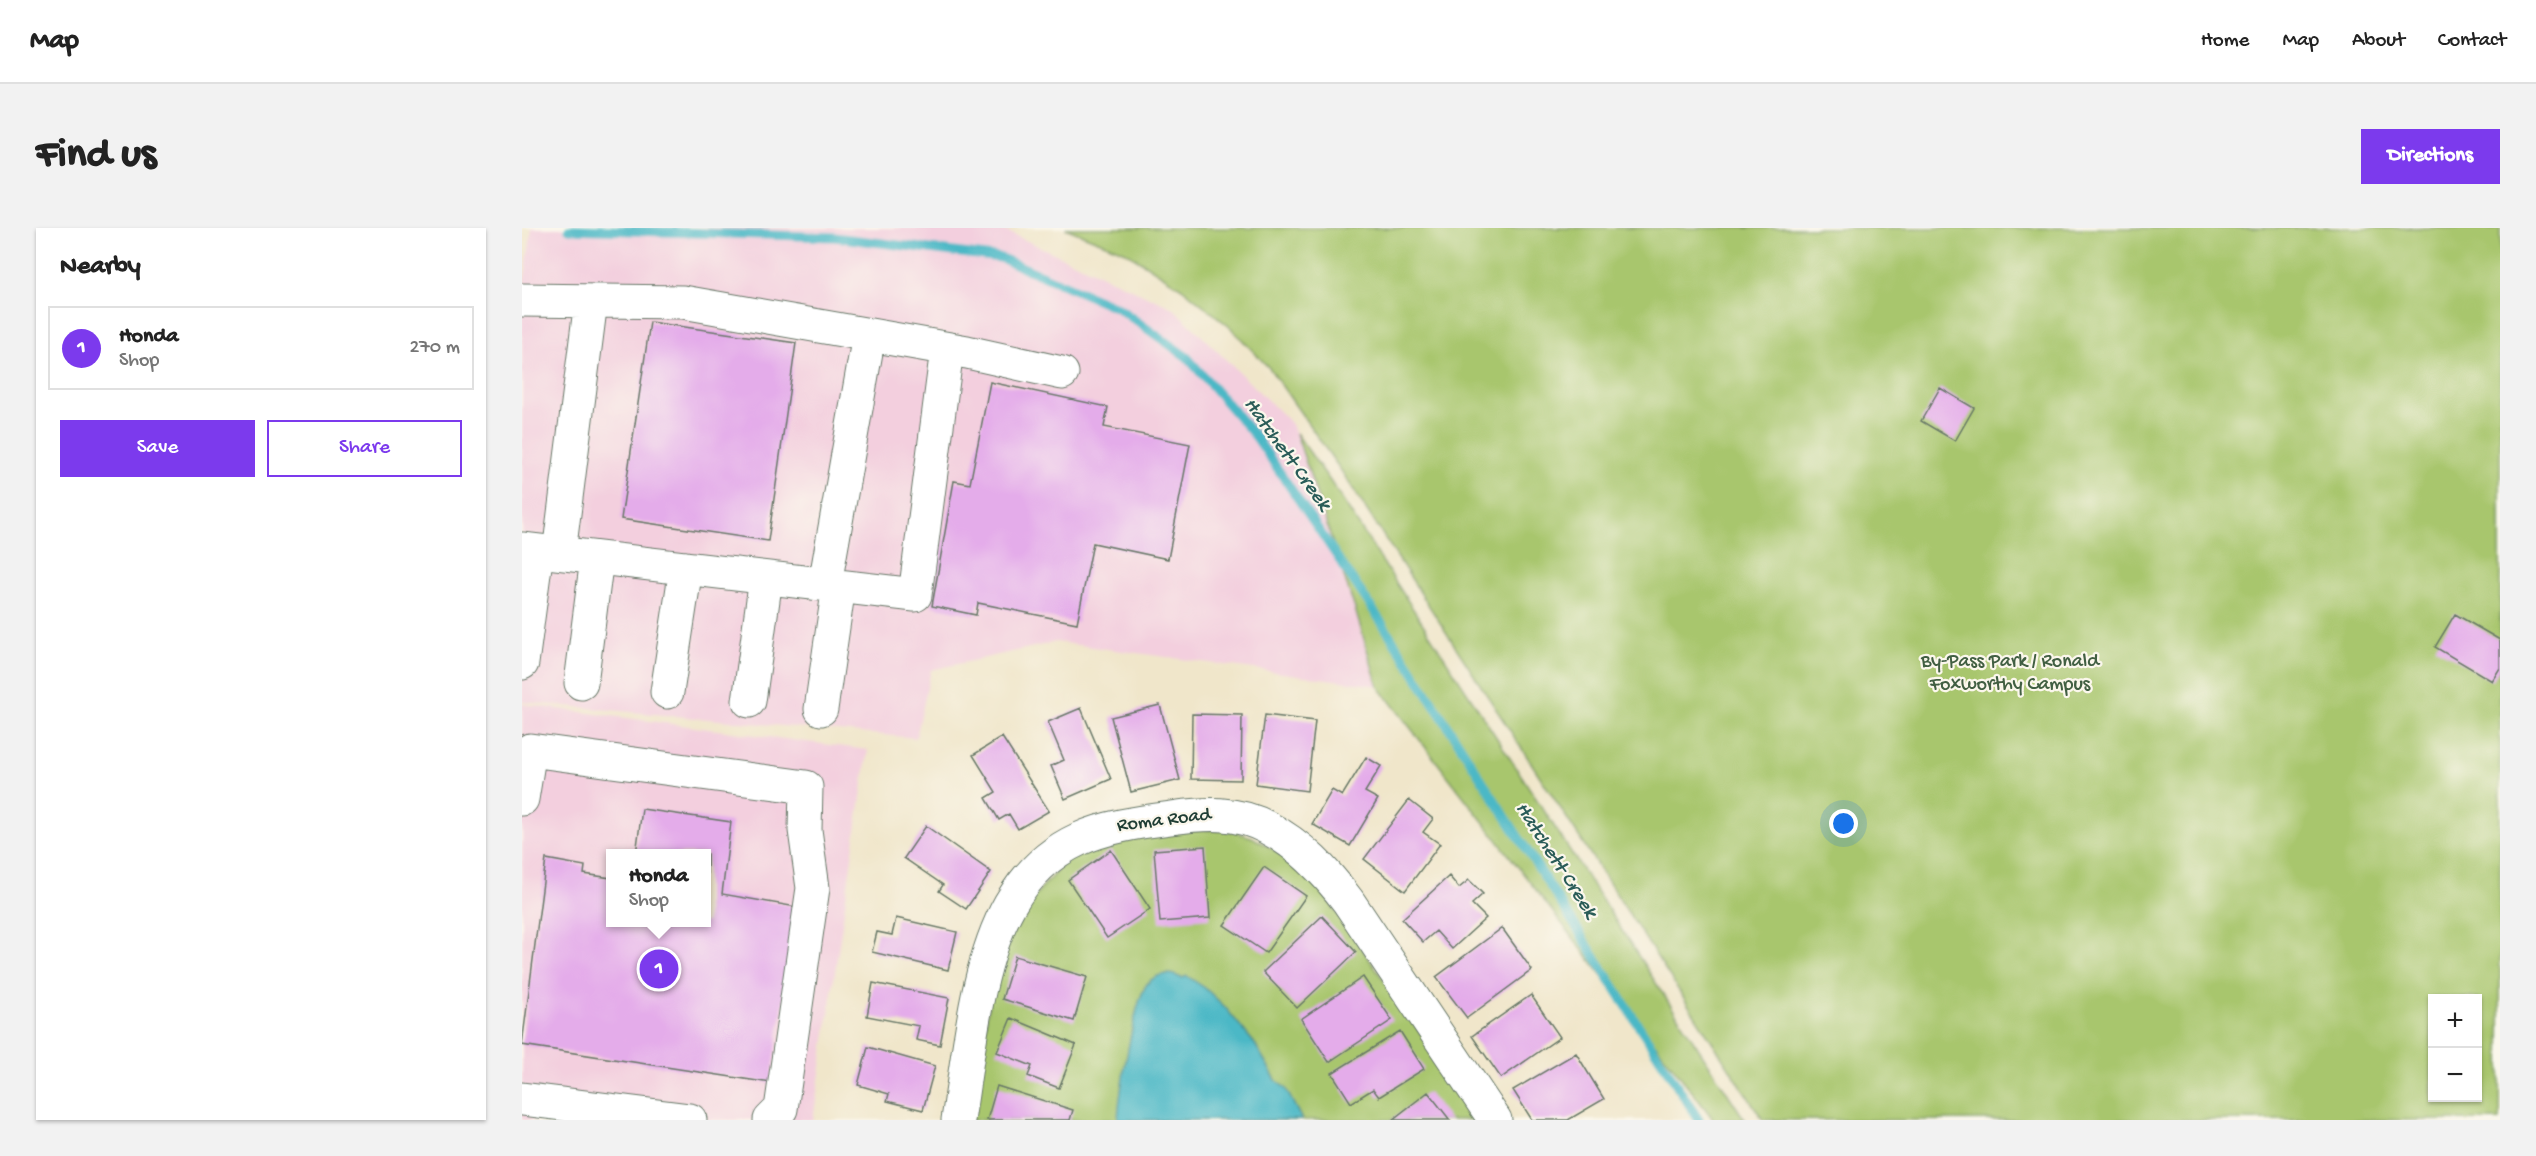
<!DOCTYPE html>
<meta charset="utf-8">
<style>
body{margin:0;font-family:"Gochi Hand",sans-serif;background:#f2f2f2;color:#222}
.controls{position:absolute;right:18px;bottom:18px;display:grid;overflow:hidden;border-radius:0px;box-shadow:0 2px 4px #0004}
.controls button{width:54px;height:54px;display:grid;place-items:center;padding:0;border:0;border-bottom:2px solid #e0e0e0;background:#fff;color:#222;font:30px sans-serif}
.you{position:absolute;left:1322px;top:596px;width:21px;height:21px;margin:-15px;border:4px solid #fff;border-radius:50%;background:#1a73e8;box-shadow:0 0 0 9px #1a73e833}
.badge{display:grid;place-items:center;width:39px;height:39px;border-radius:50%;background:#7c3aed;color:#fff;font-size:20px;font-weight:700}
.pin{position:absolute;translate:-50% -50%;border:3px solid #fff;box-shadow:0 2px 6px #0006}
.popup{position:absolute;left:84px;top:621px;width:105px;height:78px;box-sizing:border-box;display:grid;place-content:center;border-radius:0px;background:#fff;filter:drop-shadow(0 2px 4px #0005);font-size:20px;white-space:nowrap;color:#767676}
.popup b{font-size:22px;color:#222}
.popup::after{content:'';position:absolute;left:50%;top:100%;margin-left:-12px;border:12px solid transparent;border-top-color:#fff}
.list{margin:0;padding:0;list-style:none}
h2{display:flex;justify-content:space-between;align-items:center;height:78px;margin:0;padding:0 24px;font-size:26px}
h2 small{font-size:20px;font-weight:400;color:#767676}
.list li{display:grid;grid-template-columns:39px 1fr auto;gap:18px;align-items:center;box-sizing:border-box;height:84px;margin:0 12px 12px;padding:0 12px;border:2px solid #e0e0e0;border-radius:0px}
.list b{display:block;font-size:22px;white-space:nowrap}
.list p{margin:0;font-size:20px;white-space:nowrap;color:#767676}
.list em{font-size:20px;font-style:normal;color:#767676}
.actions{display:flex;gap:12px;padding:18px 24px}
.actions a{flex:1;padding:14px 0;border:2px solid #7c3aed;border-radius:0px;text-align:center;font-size:21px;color:#7c3aed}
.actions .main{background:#7c3aed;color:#fff}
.map{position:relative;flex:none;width:1978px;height:892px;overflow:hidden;border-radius:0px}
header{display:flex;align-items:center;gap:36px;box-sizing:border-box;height:84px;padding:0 30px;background:#fff;border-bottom:2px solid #e0e0e0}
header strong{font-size:28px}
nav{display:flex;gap:33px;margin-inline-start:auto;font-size:21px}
.intro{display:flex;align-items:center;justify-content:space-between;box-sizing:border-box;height:144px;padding:0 36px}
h1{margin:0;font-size:42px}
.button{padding:15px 27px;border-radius:0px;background:#7c3aed;color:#fff;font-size:21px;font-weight:700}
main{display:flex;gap:36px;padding:0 36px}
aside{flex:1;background:#fff;border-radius:0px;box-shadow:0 2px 4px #0004}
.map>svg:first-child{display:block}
</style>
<header>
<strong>Map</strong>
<nav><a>Home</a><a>Map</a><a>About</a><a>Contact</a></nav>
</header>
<div class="intro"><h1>Find us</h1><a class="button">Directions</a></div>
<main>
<aside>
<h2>Nearby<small></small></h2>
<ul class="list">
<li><span class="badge">1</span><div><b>Honda</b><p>Shop</p></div><em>270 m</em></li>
</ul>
<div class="actions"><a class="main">Save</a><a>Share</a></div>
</aside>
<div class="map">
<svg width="1978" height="892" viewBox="0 0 1978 892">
<rect width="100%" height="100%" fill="#fbf7ec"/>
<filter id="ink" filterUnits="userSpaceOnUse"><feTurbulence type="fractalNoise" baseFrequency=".0167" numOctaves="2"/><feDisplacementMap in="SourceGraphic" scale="12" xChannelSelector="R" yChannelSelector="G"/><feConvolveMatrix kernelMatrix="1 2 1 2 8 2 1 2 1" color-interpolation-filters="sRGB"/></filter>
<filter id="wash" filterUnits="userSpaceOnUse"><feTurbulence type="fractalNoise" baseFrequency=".008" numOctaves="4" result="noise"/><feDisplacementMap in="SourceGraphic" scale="24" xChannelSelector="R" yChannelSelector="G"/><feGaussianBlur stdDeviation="1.35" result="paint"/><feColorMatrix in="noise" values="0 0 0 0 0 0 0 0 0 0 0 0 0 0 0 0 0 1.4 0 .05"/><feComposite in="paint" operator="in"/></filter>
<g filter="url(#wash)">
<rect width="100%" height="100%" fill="#f0e6ca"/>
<path fill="#f3cfde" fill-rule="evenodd" d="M10 0H477L651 80 767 193 774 205 833 381 856 458 534 414 409 442 394 510 0 474V69Z
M0 476 346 522 291 892H0ZM89 626H185V694H89Z"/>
<path fill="#a8c66d" stroke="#648250" stroke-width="1.5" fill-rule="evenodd" d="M543 0H1978V892H1241L820 244 748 141 709 100 660 60 604 24ZM1910 770H1956V870H1910Z
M774 205 808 253 1223 892H1192L856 458 833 381Z
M643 602H705L730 609 765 629 802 666 959 892H449L469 762 493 690 549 627Z"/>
<path fill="#4bb8c6" stroke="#357a7d" stroke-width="1.5" d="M649 746 660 750 665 748 683 760 703 779 733 816 754 852 764 861 780 892H596C597 868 612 773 625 756 632 748 639 746 649 746Z"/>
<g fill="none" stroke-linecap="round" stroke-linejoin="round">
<path stroke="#4bb8c6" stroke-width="9" d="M47 1 312 9 479 30 596 80 665 129 734 209 862 398 1177 892"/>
</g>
<g id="blocks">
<path fill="#e4acea" d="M128 94 274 115 246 313 99 291Z
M468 154 586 179 582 199 668 216 646 331 571 315 555 395 456 375 454 387 410 378 432 253 448 256Z
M1418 160 1452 180 1433 213 1399 193Z
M1933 386 1978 412V440L1970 453 1913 419Z
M638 477 658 552 609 564 589 489Z
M559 480 589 551 543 571 529 538 542 532 526 494Z
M670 486 720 487 719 552 669 551Z
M743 487 793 493 785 563 734 556Z
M480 509 527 583 496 601 487 586 477 592 464 570 474 564 451 527Z
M844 529 859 538 843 564 856 571 828 618 790 596 810 562 820 568Z
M887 572 911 591 901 604 918 616 883 663 842 631Z
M120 581 209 594 200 666 275 679 249 855 0 817 24 631 63 638 62 646 89 650V694H185V626H114Z
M404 598 469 644 444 681 417 663 421 657 382 630Z
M683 618 688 690 638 694 632 622Z
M589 622 628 681 585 710 546 652Z
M742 639 784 668 744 725 702 697Z
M927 648 937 660 947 652 961 666 950 676 964 690 930 721 914 703 901 714 880 691Z
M800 688 834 724 775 780 741 744Z
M374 690 435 704 426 742 350 724 355 704 370 707Z
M980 700 1010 742 945 790 914 749Z
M493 728 565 749 552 793 480 771Z
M841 749 870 792 807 834 779 791Z
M351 755 427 770 418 817 394 812 397 798 345 788Z
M1009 767 1038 809 979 850 950 808Z
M489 790 554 817 537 860 506 848 510 838 475 824Z
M878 803 902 841 857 869 851 861 829 875 810 845Z
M346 819 413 838 401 882 365 873 367 866 336 857Z
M1054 825 1082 871 1046 892H1010L991 862Z
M475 858 551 882 548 892H465Z
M906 864 928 892H870Z"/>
</g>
</g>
<g filter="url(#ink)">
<use href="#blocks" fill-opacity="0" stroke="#687868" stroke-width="1.5"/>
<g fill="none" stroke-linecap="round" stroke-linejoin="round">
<defs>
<path id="minor" d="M0 72 161 74 445 124 540 145
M0 321 393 367 425 121
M37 325 69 73
M303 356 347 107
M0 435 15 323
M59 455 75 330
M145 464 164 340
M227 473 244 350
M299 481 317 358
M0 571 8 522 284 559 283 602 291 660 259 881 248 892
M0 871 168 892
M436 892C447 824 454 736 488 676 526 610 578 599 649 590 683 585 715 583 746 600 779 617 804 644 826 673L973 892"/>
</defs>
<use href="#minor" stroke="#687868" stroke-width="35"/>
<use href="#minor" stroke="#fff" stroke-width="33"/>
</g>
</g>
<g text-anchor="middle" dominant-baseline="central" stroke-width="4.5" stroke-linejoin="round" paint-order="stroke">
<g font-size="20" fill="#415f42" stroke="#fbf7ec">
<text x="1488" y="434">By-Pass Park / Ronald<tspan x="1488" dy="23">Foxworthy Campus</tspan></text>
</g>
<g font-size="20" fill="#1f3d34" stroke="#fbf7ec">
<text transform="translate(642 593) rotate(-7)">Roma Road</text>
</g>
<g font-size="21" font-style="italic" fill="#2a5c58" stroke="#fbf7ec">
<text transform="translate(764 227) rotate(54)">Hatchett Creek</text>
<text transform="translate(1033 633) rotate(57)">Hatchett Creek</text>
</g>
</g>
</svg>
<div class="controls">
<button>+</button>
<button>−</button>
</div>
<div class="you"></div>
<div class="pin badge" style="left:137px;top:741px">1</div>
<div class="popup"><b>Honda</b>Shop</div>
</div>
</main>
